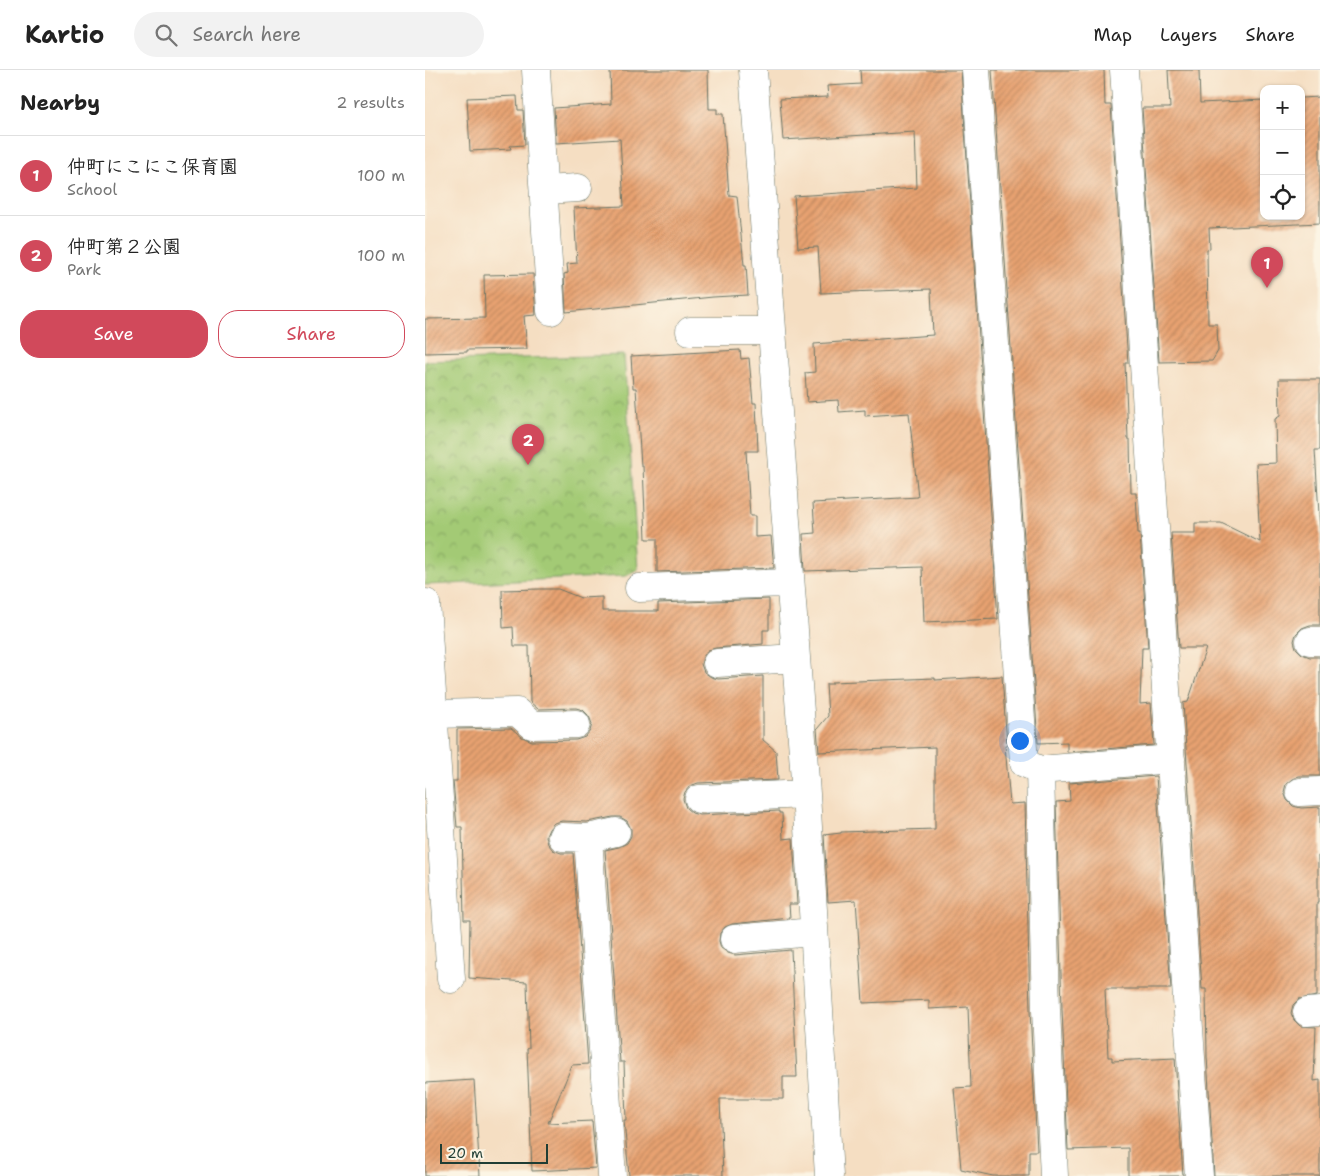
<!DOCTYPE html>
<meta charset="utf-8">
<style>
body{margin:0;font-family:"Shantell Sans","Klee One",sans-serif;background:#f2f2f2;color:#222}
.controls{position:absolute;right:15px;top:15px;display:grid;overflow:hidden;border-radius:10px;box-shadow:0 1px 4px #0004}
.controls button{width:45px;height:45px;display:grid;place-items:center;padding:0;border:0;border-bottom:1px solid #e0e0e0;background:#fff;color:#222;font:25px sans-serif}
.scale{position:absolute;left:15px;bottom:12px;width:108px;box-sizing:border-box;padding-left:5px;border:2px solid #1f3d34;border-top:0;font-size:14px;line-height:18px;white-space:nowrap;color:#1f3d34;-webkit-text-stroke:4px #fcf5e5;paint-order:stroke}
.you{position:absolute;left:594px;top:670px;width:18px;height:18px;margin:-12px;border:4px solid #fff;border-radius:50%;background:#1a73e8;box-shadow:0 0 0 8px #1a73e833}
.badge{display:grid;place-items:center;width:32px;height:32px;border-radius:50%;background:#d1495b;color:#fff;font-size:16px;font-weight:700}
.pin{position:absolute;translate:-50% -41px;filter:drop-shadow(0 1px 2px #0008)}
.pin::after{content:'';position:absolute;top:26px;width:18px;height:15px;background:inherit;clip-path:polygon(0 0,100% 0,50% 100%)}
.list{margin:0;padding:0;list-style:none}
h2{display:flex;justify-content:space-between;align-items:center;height:65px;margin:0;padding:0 20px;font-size:21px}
h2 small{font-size:16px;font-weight:400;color:#767676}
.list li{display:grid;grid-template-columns:32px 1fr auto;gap:15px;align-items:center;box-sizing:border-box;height:80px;padding:0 20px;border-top:1px solid #e0e0e0}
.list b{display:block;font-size:19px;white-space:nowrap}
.list p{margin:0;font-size:16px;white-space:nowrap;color:#767676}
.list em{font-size:16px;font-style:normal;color:#767676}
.actions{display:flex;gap:10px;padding:15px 20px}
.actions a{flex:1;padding:11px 0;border:1px solid #d1495b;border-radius:20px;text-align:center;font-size:18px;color:#d1495b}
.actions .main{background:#d1495b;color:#fff}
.icon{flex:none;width:28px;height:28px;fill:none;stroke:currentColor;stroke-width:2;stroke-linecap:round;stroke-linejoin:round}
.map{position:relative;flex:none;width:895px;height:1106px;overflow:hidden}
header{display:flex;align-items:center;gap:30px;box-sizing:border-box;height:70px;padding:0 25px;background:#fff;border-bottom:1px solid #e0e0e0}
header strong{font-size:24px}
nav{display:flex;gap:28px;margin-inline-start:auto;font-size:18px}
.search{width:350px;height:45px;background:#f2f2f2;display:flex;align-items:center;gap:12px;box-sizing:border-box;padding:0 18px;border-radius:28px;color:#767676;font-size:19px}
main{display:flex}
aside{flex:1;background:#fff}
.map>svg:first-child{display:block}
</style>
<header>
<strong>Kartio</strong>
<div class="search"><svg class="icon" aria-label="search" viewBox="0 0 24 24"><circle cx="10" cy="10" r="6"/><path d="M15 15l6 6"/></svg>Search here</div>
<nav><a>Map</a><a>Layers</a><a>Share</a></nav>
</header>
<main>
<aside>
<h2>Nearby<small>2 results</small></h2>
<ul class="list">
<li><span class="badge">1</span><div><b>仲町にこにこ保育園</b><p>School</p></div><em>100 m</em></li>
<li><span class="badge">2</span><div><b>仲町第２公園</b><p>Park</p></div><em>100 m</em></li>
</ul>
<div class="actions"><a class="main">Save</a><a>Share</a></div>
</aside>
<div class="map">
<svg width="895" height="1106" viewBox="0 0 895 1106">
<defs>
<pattern id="park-crowns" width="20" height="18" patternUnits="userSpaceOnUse" patternTransform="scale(1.25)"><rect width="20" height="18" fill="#a3ca75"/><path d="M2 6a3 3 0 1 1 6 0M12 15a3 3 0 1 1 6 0" fill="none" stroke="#84a561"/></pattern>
<pattern id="building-hatch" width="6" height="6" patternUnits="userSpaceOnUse" patternTransform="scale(1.25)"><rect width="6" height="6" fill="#e8a271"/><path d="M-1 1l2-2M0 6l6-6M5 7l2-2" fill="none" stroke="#bb855e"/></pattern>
</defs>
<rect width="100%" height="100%" fill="#fcf5e5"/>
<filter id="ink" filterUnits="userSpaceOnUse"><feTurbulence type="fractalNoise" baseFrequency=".02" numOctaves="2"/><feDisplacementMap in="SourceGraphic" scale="10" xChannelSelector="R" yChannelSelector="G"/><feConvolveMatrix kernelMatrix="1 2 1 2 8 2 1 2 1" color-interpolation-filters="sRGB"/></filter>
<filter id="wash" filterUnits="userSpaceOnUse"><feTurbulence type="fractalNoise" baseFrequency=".0096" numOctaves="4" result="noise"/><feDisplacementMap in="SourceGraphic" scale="20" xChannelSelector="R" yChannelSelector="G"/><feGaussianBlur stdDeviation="1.12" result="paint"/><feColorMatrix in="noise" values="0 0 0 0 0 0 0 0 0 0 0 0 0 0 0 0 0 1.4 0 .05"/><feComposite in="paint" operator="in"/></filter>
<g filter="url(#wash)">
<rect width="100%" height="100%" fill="#f5dec2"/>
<path fill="url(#park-crowns)" stroke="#618454" d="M199 285 213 500 201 506 0 515V291Z"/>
<g id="blocks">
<path fill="url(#building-hatch)" d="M185 0H283L284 39H292V44H298L304 125 312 126 319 195H321L323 225 288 227 141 242 139 204 143 203 142 194 152 193 149 138 199 136 195 69 131 73 129 38 186 34Z
M435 0H536L573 549 499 552 497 497 380 501 378 464 390 463 388 433 493 427 484 343 440 346V340L414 342 413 330 382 332 380 303 390 302 389 274 508 265 506 219 396 223 393 177 373 178 369 126 492 118 490 62 358 70 355 29 403 27 402 16 436 14Z
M567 0H679L680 35H686L703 293H700L703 369H705L706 423H711L713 463H715L723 578H717L715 634 726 633 729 675 642 682V672L613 673Z
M743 0H774L775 33 839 30V146H876V28L895 27V153L784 158 785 179 782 180 783 254H792L793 281 787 291 734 292 717 38H745Z
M92 26 93 40H98L100 75 85 76 86 79 45 81 42 28Z
M108 204 111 245 99 246 102 279 42 280V282L0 283V249L60 248 59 205Z
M315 280 316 289 324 288 328 333H331L333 381H321L325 446H330V467L346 466 349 498 232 502V469H221L218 396H216L211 318H208L206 286Z
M854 309H895V380H890L895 460V555H885L877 558 871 564 869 571 871 578 877 584 885 587H895V706H874L867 709 861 714 859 722 862 730 868 736 876 738 895 737V786H893V833H892V926L874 929 868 935 866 943 869 950 875 956 891 957 889 1011 895 1010V1106H789L782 986 781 919H777L758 633 763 632 781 578H754L746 463H770V453H796L835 472 831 394 851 393 850 349 855 346Z
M115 519H133L156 528 177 527V541H233V533L344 529V560H338V574L291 578 283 580 278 587 276 594 279 602 286 607 293 609 338 606V670L351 681 353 710 273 713 265 716 260 722 258 729 261 738 267 743 274 745 354 741V743H357L358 769 368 768 372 834H364L365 848 307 854 300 857 295 863 294 871 296 878 303 883 310 885 366 880 372 1007H358V1029H295L298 1106H204L199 1050H201L199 992H195L180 780 194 777 202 773 206 766V759L202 751 195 747H188L162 752 137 751 129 753 124 759 121 766 123 774 128 780 136 783H148L163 994 147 995 123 1053 167 1051 171 1098 107 1101 102 979 104 978 102 912 44 908 45 850H39L37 757H32L28 711H32V659L86 658 97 667 107 671 151 670 160 667 165 661 167 654 164 646 158 640 151 638 113 639 105 632 104 576H89L88 557 78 558 77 520Z
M577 606 582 675H580L585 734 600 733 605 940 612 1081H604V1106H568L536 1099 529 1018 546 1017 543 937 504 939V930L438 933 431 830 403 832 399 765 416 763V762L510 759V677L394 682 392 659 403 646 401 614H407V612L510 608V610Z
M731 706 746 919H680L683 987H687V991L750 988 758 1106H703V1078L643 1080 637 939 631 732 645 731 644 713Z
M49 1010 55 1106H0V1013Z"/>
</g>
</g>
<g filter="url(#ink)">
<use href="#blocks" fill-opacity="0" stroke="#6a7566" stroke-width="1"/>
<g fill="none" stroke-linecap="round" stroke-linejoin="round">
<defs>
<path id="minor" d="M111 0 126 241
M328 0 381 724 404 1106
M551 0 599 693 615 700 621 940 629 1106
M699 0 774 1106
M119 120 153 118
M265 261H346
M214 518 364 513
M0 533H1L26 909
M885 571H895
M292 593 370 588
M10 644 92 642 107 655 151 654
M615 700 746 689
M875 722 895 721
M274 729 381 724
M137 767 163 768 187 1106
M163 768 191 762
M309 869 388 862
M882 942 895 941"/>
</defs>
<use href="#minor" stroke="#6a7566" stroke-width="29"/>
<use href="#minor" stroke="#fff" stroke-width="28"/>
</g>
</g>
</svg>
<div class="controls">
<button>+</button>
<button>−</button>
<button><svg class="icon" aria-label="locate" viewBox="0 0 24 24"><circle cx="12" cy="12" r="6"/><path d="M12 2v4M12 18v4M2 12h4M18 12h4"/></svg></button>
</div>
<div class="scale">20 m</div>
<div class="you"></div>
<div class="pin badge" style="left:842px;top:218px">1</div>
<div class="pin badge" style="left:103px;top:395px">2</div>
</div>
</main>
